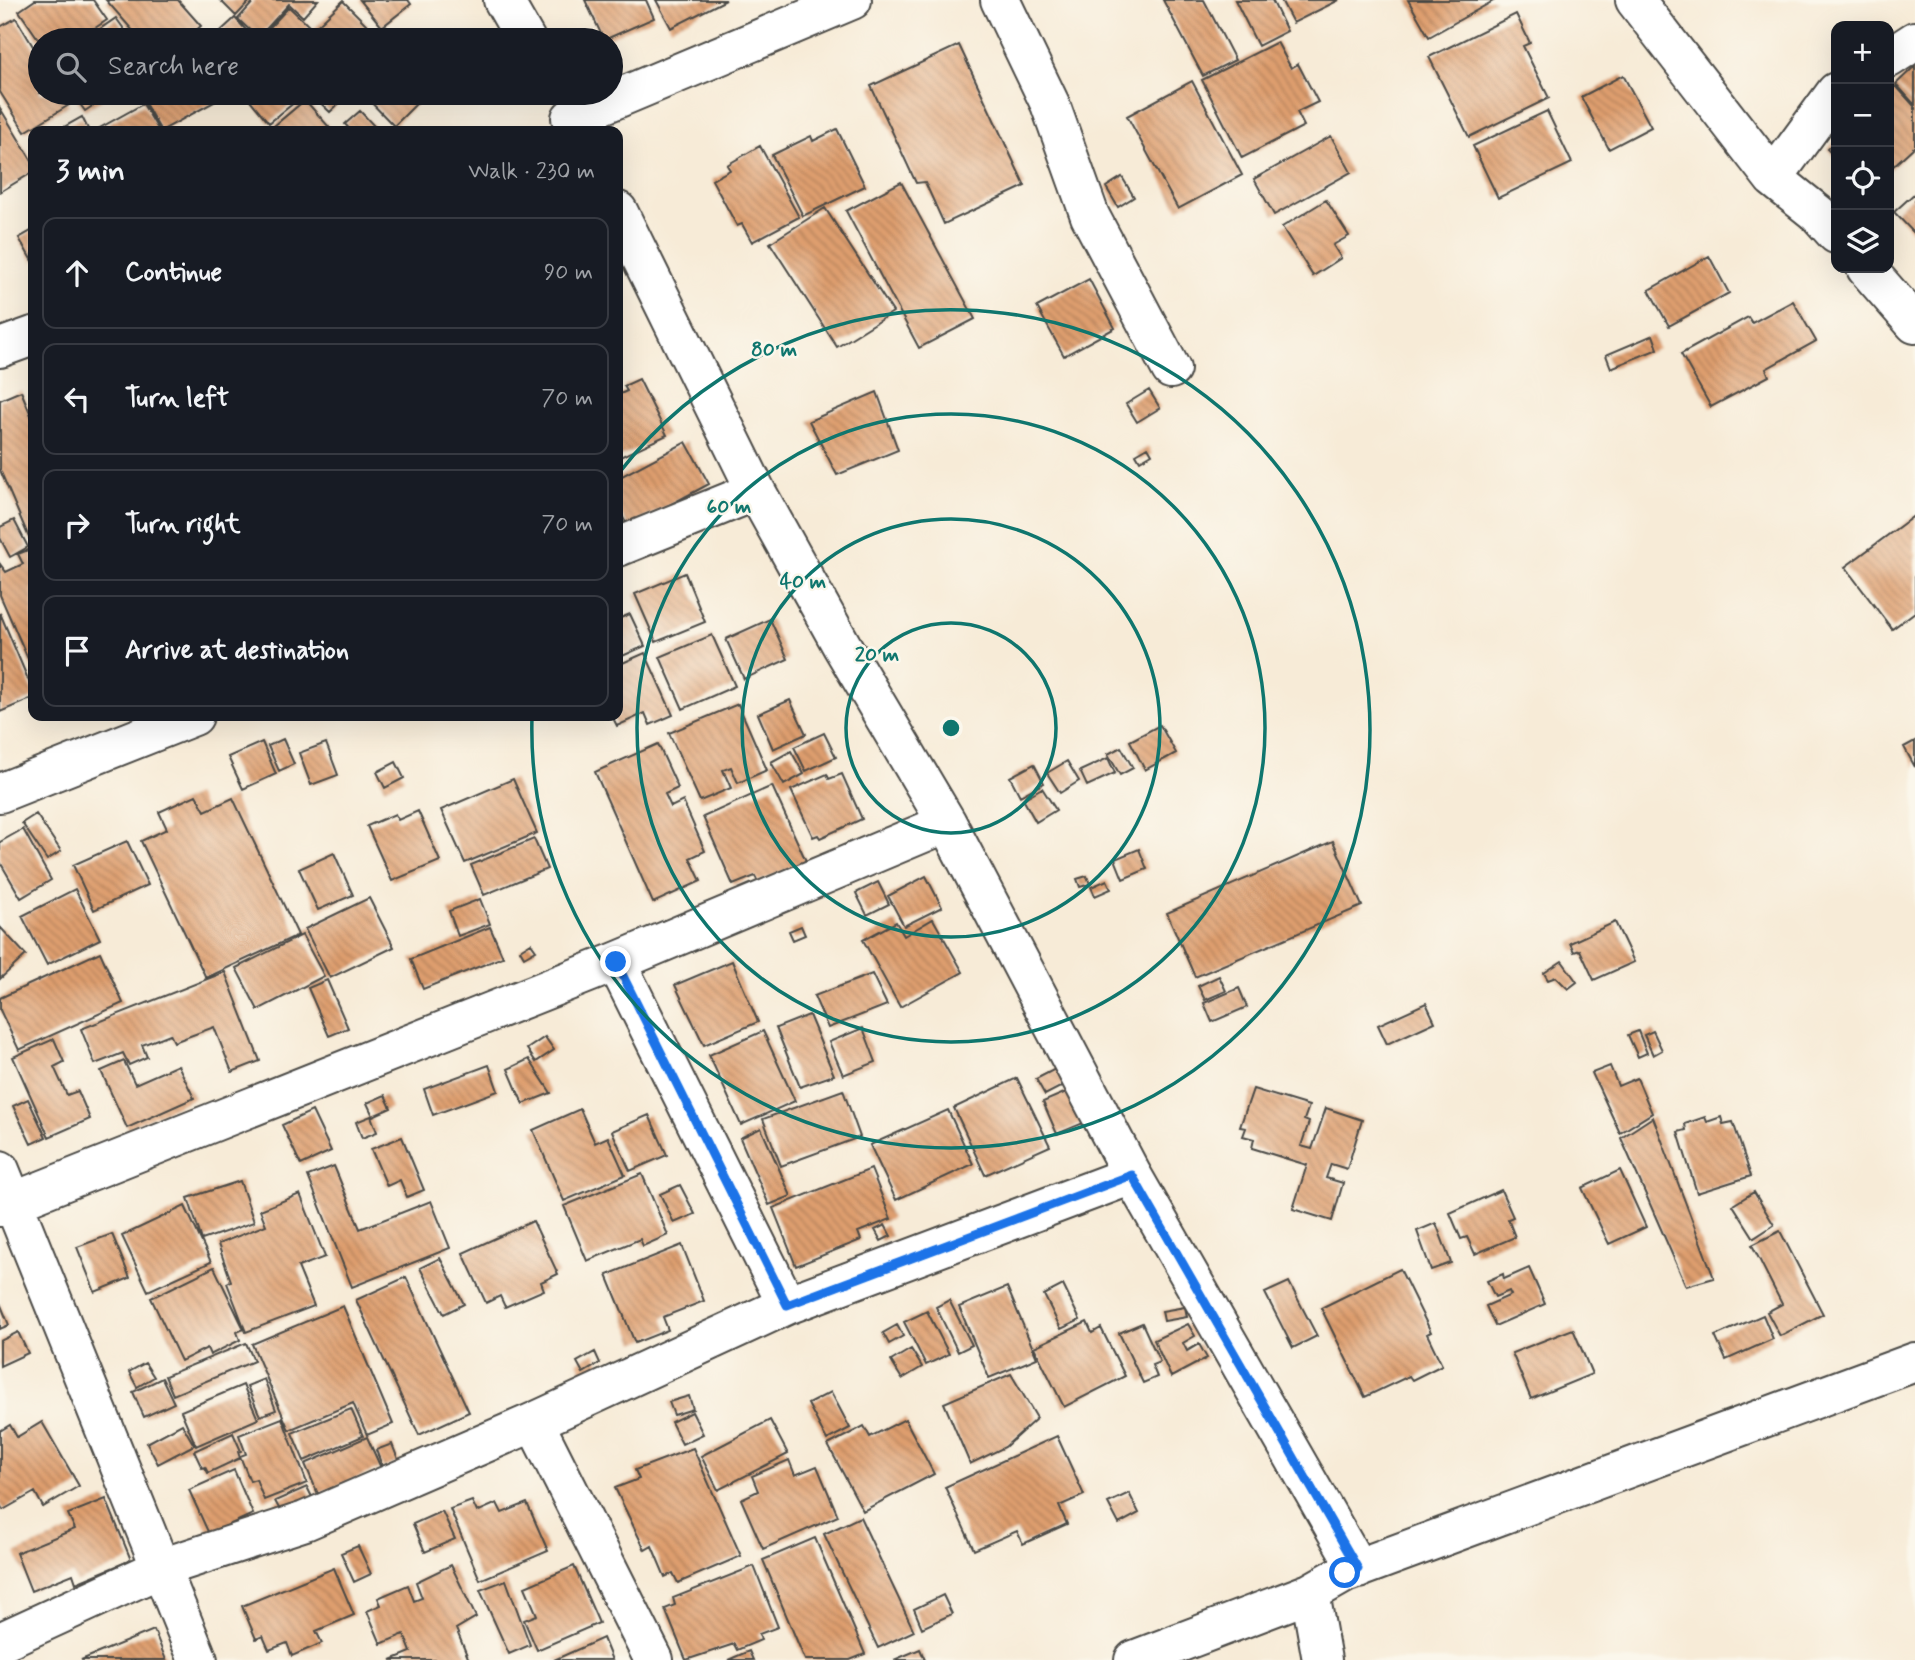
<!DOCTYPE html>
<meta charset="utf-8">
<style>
body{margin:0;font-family:Mynerve,sans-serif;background:#242831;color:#f1f3f6}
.controls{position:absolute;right:21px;top:21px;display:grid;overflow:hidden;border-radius:14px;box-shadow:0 7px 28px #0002}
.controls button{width:63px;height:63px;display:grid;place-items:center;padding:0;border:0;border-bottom:2px solid #363941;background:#171b24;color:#f1f3f6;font:35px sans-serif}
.stop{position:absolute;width:21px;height:21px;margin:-16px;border:5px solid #1a73e8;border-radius:50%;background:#fff}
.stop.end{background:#1a73e8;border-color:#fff;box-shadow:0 2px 7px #0008}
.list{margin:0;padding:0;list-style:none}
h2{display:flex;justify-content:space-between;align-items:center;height:91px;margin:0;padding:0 28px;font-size:30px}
h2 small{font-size:23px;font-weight:400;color:#9ea1a6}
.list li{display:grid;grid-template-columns:46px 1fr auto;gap:21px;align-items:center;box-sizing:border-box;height:112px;margin:0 14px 14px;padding:0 14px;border:2px solid #363941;border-radius:14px}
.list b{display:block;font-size:26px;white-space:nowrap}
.list em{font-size:23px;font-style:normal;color:#9ea1a6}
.icon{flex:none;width:38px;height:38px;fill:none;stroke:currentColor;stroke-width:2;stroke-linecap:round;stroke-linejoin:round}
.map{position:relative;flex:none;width:1915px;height:1660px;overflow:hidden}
.search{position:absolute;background:#171b24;box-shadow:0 7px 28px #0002;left:28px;top:28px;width:595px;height:77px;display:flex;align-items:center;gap:18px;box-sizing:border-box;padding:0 24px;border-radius:38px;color:#9ea1a6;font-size:26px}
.panel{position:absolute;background:#171b24;box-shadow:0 7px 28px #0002;left:28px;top:126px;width:595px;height:595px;border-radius:14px}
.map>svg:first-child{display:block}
</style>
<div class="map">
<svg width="1915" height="1660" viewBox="0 0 1915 1660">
<defs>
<pattern id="building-back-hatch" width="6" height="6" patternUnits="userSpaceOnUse" patternTransform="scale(1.75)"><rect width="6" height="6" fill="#de9e6e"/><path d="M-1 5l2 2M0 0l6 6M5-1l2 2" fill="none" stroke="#b4815b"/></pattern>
</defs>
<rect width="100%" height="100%" fill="#fbf7ec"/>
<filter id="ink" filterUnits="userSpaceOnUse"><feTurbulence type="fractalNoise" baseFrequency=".0143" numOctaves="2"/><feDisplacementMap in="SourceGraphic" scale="14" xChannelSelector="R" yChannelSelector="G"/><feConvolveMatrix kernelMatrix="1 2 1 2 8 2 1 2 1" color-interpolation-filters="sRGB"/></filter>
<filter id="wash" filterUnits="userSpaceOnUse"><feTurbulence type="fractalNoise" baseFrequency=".00686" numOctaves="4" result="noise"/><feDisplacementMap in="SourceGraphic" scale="28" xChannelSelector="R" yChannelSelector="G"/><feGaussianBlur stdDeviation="1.57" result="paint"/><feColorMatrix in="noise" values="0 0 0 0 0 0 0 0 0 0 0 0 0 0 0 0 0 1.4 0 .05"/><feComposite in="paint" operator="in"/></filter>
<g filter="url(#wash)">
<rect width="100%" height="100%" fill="#f7ebd7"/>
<g id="blocks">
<path fill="url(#building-back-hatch)" d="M35 0H93L107 20 77 40H39L19 11Z
M106 0H178L201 26 185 40H141Z
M220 0H251L236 16Z
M255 0H318L303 17 289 4 258 38 238 19Z
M360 0H408L411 4 382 27Z
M585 0H646L654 18 604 40Z
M656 0H726L671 28Z
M1163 0H1204L1235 60 1203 76Z
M1235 0H1272L1287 31 1258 46Z
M1281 0H1339L1293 23Z
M1408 0H1495L1429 37Z
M343 1 382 40H302Z
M289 7 310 27 298 40H258Z
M1516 14 1530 43 1523 46 1549 98 1469 137 1429 57Z
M16 18 40 58V93H62L69 105 25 132 0 92V27Z
M116 18 132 40H84Z
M235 18 255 40H211Z
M1277 42 1291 68 1298 64 1318 102 1297 112 1304 126 1242 158 1202 80Z
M959 45 1025 186 944 224 925 182 916 183 871 86Z
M1915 66V105L1896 84Z
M1623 75 1651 127 1609 149 1581 97Z
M1192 81 1242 175 1178 209 1127 116Z
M1896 86 1915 107V146L1889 170V92Z
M72 93H112L85 111Z
M139 93H225L227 95 161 131Z
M248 93H298L301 97 269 123 246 95Z
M310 93H350L330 112Z
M362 93H427L394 126Z
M305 100 329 127 323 131H268Z
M143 104 159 131H100L98 129Z
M0 108 33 163V172L0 192Z
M360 111 376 128 372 131H351L345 124Z
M1547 111 1572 163 1498 198 1473 146Z
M82 117 89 131H57Z
M837 129 865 186 803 216 772 155 811 136 813 141Z
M1331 136 1351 172 1274 215 1254 179Z
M1836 140V158L1827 149Z
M760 146 799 217 752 242 742 224 737 226 712 180 730 170 727 165Z
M1122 177 1134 197 1118 207 1106 187Z
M901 182 975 319 919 348 846 211Z
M1915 193V234L1894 212Z
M1326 200 1349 236 1333 245 1341 258 1313 276 1282 227Z
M825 208 893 312 837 347 770 243Z
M33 230V263L19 238Z
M1709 256 1729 293 1669 326 1649 290Z
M1089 279 1115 328 1064 356 1037 307Z
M1793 301 1816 341 1766 369 1769 376 1711 407 1681 354 1748 317 1752 323Z
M1653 335 1658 349 1611 368 1606 355Z
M639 379 667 435 618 458V395L627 391 624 386Z
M1149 390 1160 408 1137 422 1126 404Z
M21 391 33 420V539L30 540 0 470V400Z
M877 392 898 450 837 475 809 421Z
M686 442 709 484 628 527 618 508V478Z
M1148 447 1152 454 1140 461 1136 454Z
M1915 515V612L1892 629 1845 567Z
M14 520 28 547 10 557 0 538V527Z
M33 548V670L0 595V564L6 572 23 564 18 554Z
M685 573 705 622 656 642 635 594Z
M0 613 33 691V698L0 712Z
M630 614 645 646 618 658V619Z
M770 619 788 659 744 679 726 639Z
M712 635 735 686 683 709 660 657Z
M645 653 673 715 650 725 645 713 617 726 612 716H618V665Z
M790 700 806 734 773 749 758 714Z
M738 704 767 770 738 783 731 767 723 770 731 788 700 801 669 733Z
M1160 725 1176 753 1145 770 1130 741Z
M824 733 836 757 806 771 794 747Z
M283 739 294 764 279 771 268 746Z
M1915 741V767L1904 747Z
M262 742 276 774 243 789 228 757Z
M326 743 338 775 311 785 299 753Z
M658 744 678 788 665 794 671 807 683 801 705 851 690 858 701 881 653 903 595 772Z
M1121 747 1133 768 1120 775 1108 754Z
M791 751 804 774 784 785 771 762Z
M1108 758 1115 773 1087 786 1080 771Z
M1067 761 1079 781 1060 793 1047 773Z
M396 762 404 778 385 788 377 772Z
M1034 764 1044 783 1020 796 1010 777Z
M827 774 829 779 842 774 862 819 820 838 818 835 813 837 791 790Z
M513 779 537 833 465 863 441 810Z
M772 786 806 861 758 882 755 876 733 885 703 817Z
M1042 788 1056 810 1036 822 1023 799Z
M196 795 205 811 233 798 298 935 206 978 141 841 167 829 159 812Z
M418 811 440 861 392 881 367 826 395 814 398 820Z
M36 814 61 851 47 860 22 823Z
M23 829 51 880 21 898 0 862V842Z
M534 839 547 869 484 895 471 865Z
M127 841 148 885 94 910 73 865Z
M1333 841 1362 906 1195 977 1167 913Z
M1139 849 1147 869 1123 879 1115 859Z
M334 853 353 895 318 910 299 869Z
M926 876 942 907 904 926 888 896Z
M1087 876 1090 884 1080 887 1077 879Z
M1107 880 1111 889 1095 896 1091 887Z
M878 882 889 904 867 915 856 893Z
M75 889 100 939 47 965 22 916Z
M369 898 394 947 330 978 305 929Z
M480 899 490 924 458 936 449 911Z
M933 919 963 972 900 1007 863 940 896 922 904 936Z
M1615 922 1634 962 1594 980 1580 950 1574 952 1570 943Z
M801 926 805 935 793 940 789 931Z
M0 927 26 955 0 979Z
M490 927 503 957 423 989 411 959Z
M302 935 324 976 258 1010 236 968Z
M531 943 536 950 524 957 520 950Z
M100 952 123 1003 19 1050 0 1010V998Z
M732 961 758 1022 704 1045 675 985Z
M1562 961 1577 982 1568 989 1556 977 1548 980 1544 973Z
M225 972 260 1061 232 1072 214 1027 174 1042 170 1034 142 1045 147 1057 129 1065 123 1053 95 1064 81 1029Z
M872 974 887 1005 828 1028 814 996Z
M1219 976 1226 991 1205 1000 1198 986Z
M327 980 348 1028 329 1036 308 988Z
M1239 988 1247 1007 1212 1022 1204 1003Z
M1426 1003 1435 1022 1387 1044 1378 1025Z
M809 1015 834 1075 800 1087 776 1028Z
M863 1028 876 1062 843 1075 829 1042Z
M763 1031 795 1101 741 1125 709 1055Z
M1638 1031 1647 1053 1638 1057 1628 1035Z
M1653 1031 1662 1050 1653 1055 1644 1035Z
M545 1037 554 1050 536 1062 527 1049Z
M54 1039 64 1062 54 1067 67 1095 78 1091 90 1119 49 1137 13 1057Z
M529 1059 551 1093 523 1104 508 1069Z
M124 1061 135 1084 178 1065 194 1098 127 1128 101 1071Z
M489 1065 498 1091 433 1115 424 1089Z
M1610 1066 1618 1086 1637 1078 1652 1113 1620 1133 1592 1073Z
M1059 1067 1068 1083 1045 1095 1036 1079Z
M1017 1078 1050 1146 985 1175 954 1108Z
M1253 1089 1309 1106 1304 1120 1309 1122 1301 1146 1312 1149 1326 1108 1362 1120 1347 1169 1331 1164 1326 1178 1343 1183 1332 1221 1293 1209 1307 1165 1252 1148 1254 1139 1243 1136 1246 1128 1240 1127Z
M843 1090 860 1137 781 1166 763 1119Z
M1071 1090 1086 1122 1057 1134 1043 1102Z
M385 1095 391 1108 373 1116 367 1103Z
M28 1099 46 1137 31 1144 13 1106Z
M580 1109 595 1143 608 1137 625 1175 564 1201 533 1130Z
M948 1110 973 1164 896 1200 870 1145Z
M312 1111 331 1151 301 1165 282 1125Z
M649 1115 667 1155 630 1171 612 1131Z
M371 1116 377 1132 362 1138 356 1122Z
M1653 1117 1714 1278 1686 1286 1621 1138Z
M1705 1117 1707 1122 1721 1117 1723 1124 1733 1122 1751 1176 1697 1193 1678 1132 1686 1130 1685 1124Z
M761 1128 791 1196 769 1205 740 1138Z
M402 1137 424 1190 407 1197 400 1180 387 1186 371 1149Z
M334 1166 360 1229 431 1201 450 1248 352 1287 308 1176Z
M871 1169 891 1219 858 1232 861 1240 796 1266 773 1208Z
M1620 1170 1646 1227 1609 1244 1582 1188Z
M642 1174 668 1235 643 1246 640 1239 587 1261 564 1206Z
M240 1181 254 1222 202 1240 188 1198Z
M680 1185 695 1214 674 1223 660 1194Z
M1501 1190 1513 1217 1508 1219 1515 1237 1475 1254 1467 1237 1461 1239 1450 1213Z
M1754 1192 1774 1225 1754 1238 1733 1205Z
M300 1194 325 1257 298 1267 314 1306 246 1332 227 1283 231 1281 218 1244 266 1225 260 1210Z
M185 1206 211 1262 148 1291 122 1236Z
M533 1221 558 1274 541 1282 544 1290 505 1307 500 1296 486 1303 463 1253Z
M1436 1223 1451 1263 1431 1270 1417 1231Z
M885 1225 891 1236 881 1241 875 1230Z
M1780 1231 1823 1314 1780 1336 1767 1312 1782 1304 1752 1245Z
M112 1234 130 1278 95 1292 77 1247Z
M682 1245 704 1301 663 1317 668 1330 635 1343 607 1275Z
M440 1258 464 1304 444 1314 420 1268Z
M214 1267 244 1329 237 1332 240 1340 210 1355 207 1348 181 1361 151 1298Z
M1529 1268 1545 1304 1495 1326 1486 1306 1511 1295 1509 1291 1495 1297 1487 1281 1503 1274 1504 1279Z
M1400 1269 1431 1332 1427 1334 1442 1365 1412 1380 1409 1376 1365 1397 1321 1308Z
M406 1277 469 1412 419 1435 356 1300Z
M1289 1282 1317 1336 1293 1348 1265 1293Z
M1063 1285 1080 1320 1061 1329 1044 1295Z
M1007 1287 1037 1358 989 1378 959 1307Z
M949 1300 972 1345 958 1352 936 1307Z
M0 1303 9 1325 0 1329Z
M343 1306 393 1424 367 1435 353 1403 289 1430 252 1344Z
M1185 1307 1187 1317 1164 1321 1162 1311Z
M927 1311 949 1354 926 1365 904 1322Z
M1763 1315 1773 1339 1726 1360 1715 1336Z
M1087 1322 1092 1333 1101 1328 1125 1376 1064 1407 1034 1347Z
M1142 1323 1160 1362 1152 1365 1157 1377 1143 1383 1119 1333Z
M1188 1324 1195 1336 1183 1343 1187 1351 1199 1344 1207 1358 1171 1377 1154 1340Z
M897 1325 903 1336 889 1344 883 1333Z
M1573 1329 1592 1374 1531 1399 1512 1353Z
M18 1332 28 1353 0 1366V1341Z
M246 1343 254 1361 173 1395 165 1376Z
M911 1349 922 1367 902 1379 891 1361Z
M595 1352 600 1363 583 1373 577 1362Z
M145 1363 154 1377 137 1387 129 1372Z
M1011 1374 1037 1418 1005 1447 970 1464 944 1403Z
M162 1378 174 1403 144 1417 133 1392Z
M264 1379 276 1410 260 1416 247 1386Z
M243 1385 258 1419 196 1446 181 1411Z
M831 1392 850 1428 827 1440 808 1404Z
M689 1396 693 1409 674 1415 669 1402Z
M351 1409 363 1436 304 1461 292 1433Z
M692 1412 703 1434 682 1444 671 1422Z
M282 1418 307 1483 264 1500 256 1479 250 1481 240 1456 246 1454 239 1435Z
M905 1419 934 1474 863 1511 828 1445 864 1426 870 1437Z
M770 1420 788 1454 718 1490 701 1456Z
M42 1422 79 1486 43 1507 35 1492 3 1510 0 1505V1431L10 1425 17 1437Z
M182 1424 194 1445 158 1464 147 1443Z
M233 1433 241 1451 238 1452 240 1458 208 1473 205 1467 202 1468 194 1451Z
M1057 1436 1084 1495 1059 1506 1067 1524 1023 1544 1017 1531 974 1550 945 1487Z
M367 1437 381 1468 318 1494 305 1464Z
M392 1444 399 1462 383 1468 376 1450Z
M693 1448 741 1556 678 1583 673 1573 665 1577 652 1546 645 1550 615 1488 639 1479 635 1470Z
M789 1460 795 1475 817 1466 838 1516 763 1549 741 1499 758 1491 752 1476Z
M234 1470 253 1514 209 1534 189 1490Z
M307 1487 314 1501 282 1514 275 1501Z
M1129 1493 1139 1513 1119 1524 1108 1503Z
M106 1499 131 1560 76 1583 73 1574 31 1591 16 1553 75 1529 68 1514Z
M472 1501 477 1512 497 1503 502 1513 527 1503 548 1551 480 1580 450 1509Z
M442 1511 455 1539 425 1552 413 1524Z
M860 1517 914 1631 878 1648 824 1534Z
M815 1538 865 1654 850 1660H805L763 1560Z
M358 1546 371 1574 354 1582 341 1553Z
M451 1565 476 1617 456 1629 469 1660H391L411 1652 404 1634 381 1644 367 1611 381 1605 378 1598 408 1585 414 1601 422 1598 416 1582Z
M574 1566 599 1623 537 1650 524 1620 537 1615 525 1587Z
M754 1566 778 1627 759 1634 761 1640 737 1650 734 1644 686 1660 665 1609 675 1605 673 1598Z
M334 1568 354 1615 316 1631 322 1643 292 1656 287 1643 269 1650 263 1636 256 1639 242 1606Z
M506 1580 530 1645 509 1654 480 1590Z
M943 1595 952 1614 922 1628 914 1609Z
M154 1630 166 1660H81Z
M603 1638 612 1660H554Z
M920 1649 925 1660H894Z
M749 1651 753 1660H728Z"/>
</g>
</g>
<g filter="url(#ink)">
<use href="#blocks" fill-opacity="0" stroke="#4a4845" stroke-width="2"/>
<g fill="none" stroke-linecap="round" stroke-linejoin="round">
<defs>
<path id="minor" d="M503 0 526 40
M1000 0 1050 104 1090 216 1171 369
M1635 0 1773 178 1818 214 1836 234
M1889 58 1915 41
M571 118 852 0
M1773 178 1836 92
M618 211 756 491 842 646 947 823 1132 1175 1358 1569
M1866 268 1915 324
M0 348 33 336
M618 547 756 491
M0 793 194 716
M616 962 787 1305
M0 1170 198 1660
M0 1207 616 962 947 823
M534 1422 654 1660
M1310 1593 1322 1660
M0 1642 161 1568 305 1521 534 1422 787 1305 1132 1175
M1134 1660 1310 1593 1345 1573 1915 1362"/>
</defs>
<use href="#minor" stroke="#4a4845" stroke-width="42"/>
<use href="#minor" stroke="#fff" stroke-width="38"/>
</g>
</g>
<g fill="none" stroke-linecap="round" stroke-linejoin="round" filter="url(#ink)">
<path stroke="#1a73e8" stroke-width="9" d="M616 962 787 1305 1132 1175 1358 1569 1345 1573"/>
</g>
<g fill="none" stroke="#0f766e" stroke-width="3.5">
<circle cx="951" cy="728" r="105"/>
<circle cx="951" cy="728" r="209"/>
<circle cx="951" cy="728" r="314"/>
<path d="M619 473A419 419 0 1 1 532 717"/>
</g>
<circle cx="951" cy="728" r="10" fill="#0f766e" stroke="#fbf7ec" stroke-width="3.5"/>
<g font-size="21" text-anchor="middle" font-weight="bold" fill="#0f766e" stroke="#fbf7ec" stroke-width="5" stroke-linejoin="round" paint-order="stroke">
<text x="774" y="356">80 m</text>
<text x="729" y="513">60 m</text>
<text x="803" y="588">40 m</text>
<text x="877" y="661">20 m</text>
</g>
</svg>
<div class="controls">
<button>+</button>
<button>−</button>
<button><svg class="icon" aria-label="locate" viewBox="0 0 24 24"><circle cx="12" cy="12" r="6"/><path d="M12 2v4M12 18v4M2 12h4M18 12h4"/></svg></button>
<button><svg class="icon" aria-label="layers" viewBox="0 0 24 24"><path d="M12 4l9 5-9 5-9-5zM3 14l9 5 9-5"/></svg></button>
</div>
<div class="stop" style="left:1345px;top:1573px"></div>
<div class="stop end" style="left:616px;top:962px"></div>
<div class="search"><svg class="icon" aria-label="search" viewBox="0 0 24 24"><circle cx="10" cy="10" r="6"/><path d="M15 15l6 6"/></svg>Search here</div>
<section class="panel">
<h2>3 min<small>Walk · 230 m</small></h2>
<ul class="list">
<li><svg class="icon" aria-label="ahead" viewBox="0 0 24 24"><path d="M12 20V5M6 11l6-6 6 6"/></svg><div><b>Continue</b></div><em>90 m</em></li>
<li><svg class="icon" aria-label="left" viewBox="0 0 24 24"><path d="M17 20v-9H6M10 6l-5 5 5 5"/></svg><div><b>Turn left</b></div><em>70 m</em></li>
<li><svg class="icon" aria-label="right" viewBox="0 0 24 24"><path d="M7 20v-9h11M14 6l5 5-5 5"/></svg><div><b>Turn right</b></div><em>70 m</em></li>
<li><svg class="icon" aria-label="arrive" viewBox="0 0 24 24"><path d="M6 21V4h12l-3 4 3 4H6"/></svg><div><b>Arrive at destination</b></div></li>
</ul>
</section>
</div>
